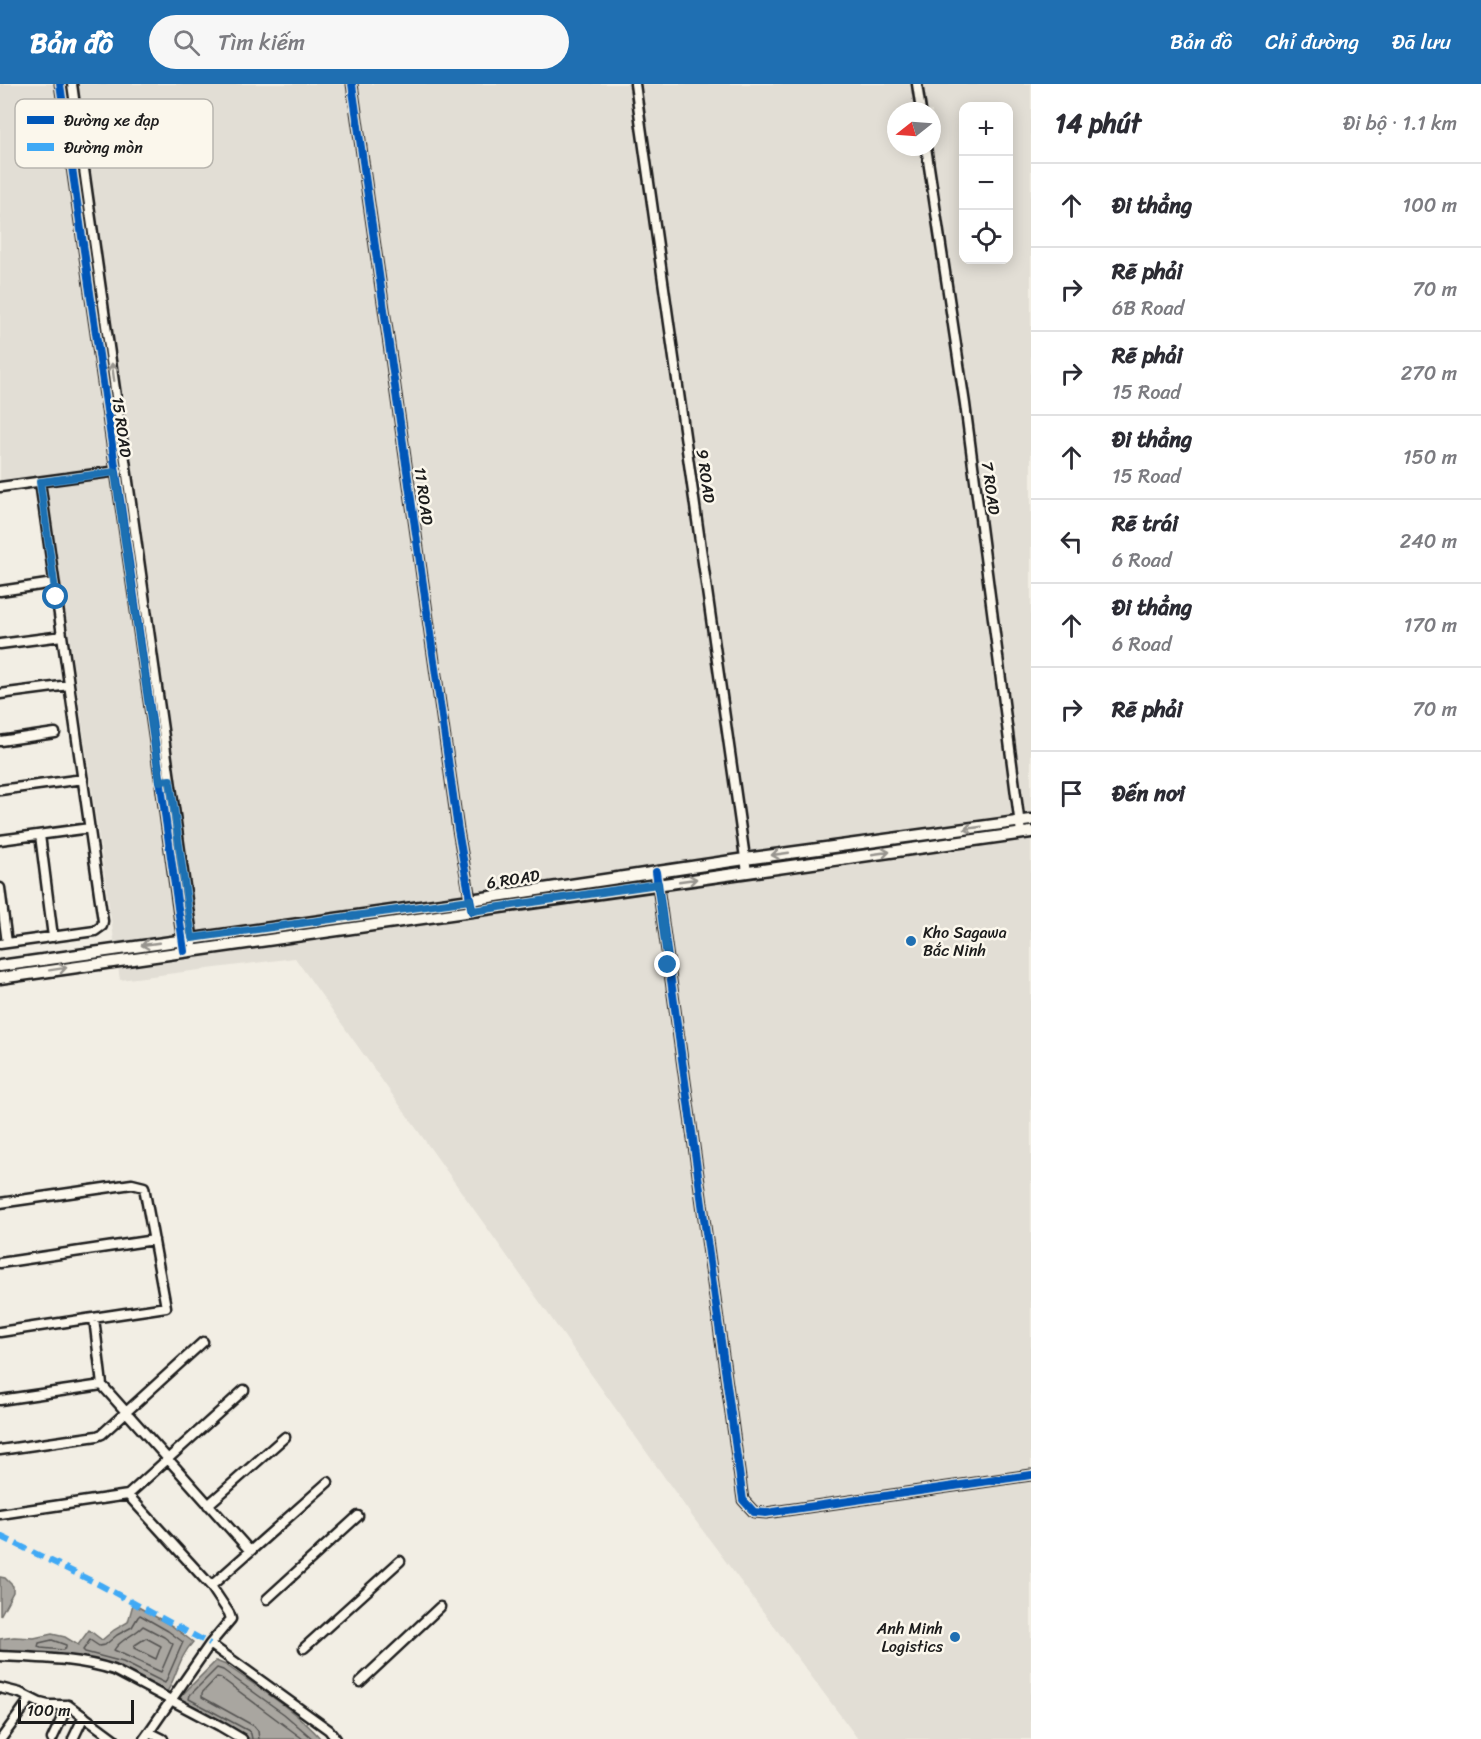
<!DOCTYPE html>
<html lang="vi">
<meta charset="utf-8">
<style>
body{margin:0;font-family:Sriracha,sans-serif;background:#f7f7f7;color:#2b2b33}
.controls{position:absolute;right:18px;top:18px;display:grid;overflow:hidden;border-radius:12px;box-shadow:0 3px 15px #0003}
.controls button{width:54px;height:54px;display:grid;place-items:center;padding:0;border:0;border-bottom:2px solid #e1e1e2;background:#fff;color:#2b2b33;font:30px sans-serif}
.compass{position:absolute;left:887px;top:18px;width:54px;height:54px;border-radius:50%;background:#fff;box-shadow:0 3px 15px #0003;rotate:253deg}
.scale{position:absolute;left:18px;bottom:15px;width:116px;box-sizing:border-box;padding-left:6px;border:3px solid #1c1c1c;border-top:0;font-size:16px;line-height:21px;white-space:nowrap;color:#1c1c1c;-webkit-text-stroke:4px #fbf7ec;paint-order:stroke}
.stop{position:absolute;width:18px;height:18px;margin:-14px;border:4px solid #1f6fb2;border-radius:50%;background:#fff}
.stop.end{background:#1f6fb2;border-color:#fff;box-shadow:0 2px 6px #0008}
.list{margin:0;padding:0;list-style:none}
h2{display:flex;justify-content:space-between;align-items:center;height:78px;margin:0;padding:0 24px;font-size:26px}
h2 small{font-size:20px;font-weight:400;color:#7c7c81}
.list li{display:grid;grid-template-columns:39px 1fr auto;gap:18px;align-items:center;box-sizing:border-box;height:84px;padding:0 24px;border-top:2px solid #e1e1e2}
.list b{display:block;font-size:22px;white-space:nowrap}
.list p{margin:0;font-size:20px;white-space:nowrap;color:#7c7c81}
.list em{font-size:20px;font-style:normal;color:#7c7c81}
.icon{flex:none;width:33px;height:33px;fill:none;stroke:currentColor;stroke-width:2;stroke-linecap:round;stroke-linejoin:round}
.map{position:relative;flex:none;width:1031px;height:1655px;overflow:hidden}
header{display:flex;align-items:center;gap:36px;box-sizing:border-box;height:84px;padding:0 30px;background:#1f6fb2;color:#fff}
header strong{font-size:28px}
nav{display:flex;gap:33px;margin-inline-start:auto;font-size:21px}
.search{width:420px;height:54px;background:#f7f7f7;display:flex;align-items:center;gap:15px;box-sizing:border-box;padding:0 21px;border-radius:33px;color:#7c7c81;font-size:22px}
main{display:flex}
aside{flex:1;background:#fff}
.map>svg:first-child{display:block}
</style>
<header>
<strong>Bản đồ</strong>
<div class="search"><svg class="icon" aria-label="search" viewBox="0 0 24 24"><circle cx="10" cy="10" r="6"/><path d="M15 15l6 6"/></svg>Tìm kiếm</div>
<nav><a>Bản đồ</a><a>Chỉ đường</a><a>Đã lưu</a></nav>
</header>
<main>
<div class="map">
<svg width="1031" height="1655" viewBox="0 0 1031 1655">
<rect width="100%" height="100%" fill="#f2eee4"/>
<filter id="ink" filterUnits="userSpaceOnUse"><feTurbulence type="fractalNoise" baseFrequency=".0167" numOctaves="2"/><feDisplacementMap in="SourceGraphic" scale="12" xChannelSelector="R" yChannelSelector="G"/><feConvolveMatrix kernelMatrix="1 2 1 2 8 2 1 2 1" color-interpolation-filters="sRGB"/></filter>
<g filter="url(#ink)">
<path fill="#e2ded5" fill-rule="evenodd" d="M0 0H1031V1655H858L692 1432 295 874 120 896 46 396 0 402ZM964 22H1008V176H964ZM896 27H932V63H896Z"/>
<path fill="#a9a6a0" stroke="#716f6b" stroke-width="1.5" d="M0 1493 5 1494 13 1502V1508L0 1532Z
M133 1520 172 1542 193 1558C179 1573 177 1591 167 1608 152 1600 137 1590 121 1584 84 1568 40 1571 0 1569V1555L14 1553 34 1554 52 1550 65 1553 78 1561 89 1546 102 1556 114 1546 128 1538Z
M216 1577 226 1581C257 1603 296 1626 321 1655H250L182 1619 180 1615 181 1612Z"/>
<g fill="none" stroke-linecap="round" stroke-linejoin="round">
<path stroke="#545351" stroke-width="1.5" d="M140 1531 168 1547 183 1558 165 1599 123 1578 85 1568 83 1566 90 1556 99 1562 105 1561 117 1551 132 1543 138 1533Z
M143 1542 164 1553 173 1560 161 1588 114 1566C120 1555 134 1552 143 1542Z
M146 1554 161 1562 156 1575 134 1564 135 1561Z
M52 1556 66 1561V1564L63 1566 41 1564 38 1563 39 1559Z
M252 1655 251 1650 249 1647 189 1615 190 1611 217 1584 223 1586 284 1630 313 1655
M259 1655 258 1647 254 1642 202 1613V1609L217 1593 221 1594 303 1655"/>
<defs>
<path id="minor" d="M60 0 159 687 183 861
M72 0 193 859
M352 0 458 746 471 820
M635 0 747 788
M917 0 921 27
M926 63 965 320 1021 749
M0 403 118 387
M0 507 54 499
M0 560 62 552
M0 610 69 601
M0 657 55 649
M0 706 83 695
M40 751 53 853
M0 756 90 744
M656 788 743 1416 754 1428 766 1429 1031 1391
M0 804 7 859
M0 860 95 847 102 842 103 837 40 398
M0 1119 132 1100 144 1103 166 1223 0 1248
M0 1179 154 1156
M94 1234 102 1301 250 1467
M0 1316 102 1301
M0 1366 97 1352 102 1350 203 1258
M128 1411 211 1502 229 1529 231 1535 210 1560 149 1648
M208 1421 285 1353
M0 1430 128 1411 244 1306
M211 1502 328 1398
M267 1515 358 1432
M210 1560 329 1646 336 1655
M304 1564 400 1477
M0 1572C39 1574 77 1574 114 1586L220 1642 242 1655
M360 1598 440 1523
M0 1604 20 1609 40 1619 48 1621H68L114 1655
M1 1655 30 1615
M52 1655 68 1621
M73 1655 84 1632
M144 1655 149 1648 163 1655"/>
<path id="major" d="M0 882 470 816 745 775 1031 736
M0 894 1031 748"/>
</defs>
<use href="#minor" stroke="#1c1c1c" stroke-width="13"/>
<use href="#major" stroke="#1c1c1c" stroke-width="15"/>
<use href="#minor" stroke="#fbf7ec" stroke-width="8"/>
<use href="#major" stroke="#fbf7ec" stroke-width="10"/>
<path stroke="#3fa9f5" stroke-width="6" stroke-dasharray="12 6" stroke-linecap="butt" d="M0 1452 100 1501 210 1560"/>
<defs>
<path id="cycleway" d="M60 0 159 687 184 867
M352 0 458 746 472 827
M656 788 743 1416 754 1428 766 1429 1031 1391"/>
</defs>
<use href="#cycleway" stroke="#fbf7ec" stroke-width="11"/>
<use href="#cycleway" stroke="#0057b8" stroke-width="8"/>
</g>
<defs><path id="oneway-shaft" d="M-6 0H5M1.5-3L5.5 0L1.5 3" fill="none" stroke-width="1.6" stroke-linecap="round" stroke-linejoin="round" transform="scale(1.5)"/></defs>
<g stroke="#97948e">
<use href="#oneway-shaft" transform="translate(113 288) rotate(-98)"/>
<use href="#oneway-shaft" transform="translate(973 744) rotate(172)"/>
<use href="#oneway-shaft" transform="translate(881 769) rotate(-8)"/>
<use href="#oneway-shaft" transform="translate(780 770) rotate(172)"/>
<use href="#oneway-shaft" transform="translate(688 796) rotate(-8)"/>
<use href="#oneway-shaft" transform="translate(150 860) rotate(172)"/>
<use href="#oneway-shaft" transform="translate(58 885) rotate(-9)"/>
</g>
</g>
<g fill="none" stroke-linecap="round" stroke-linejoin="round" filter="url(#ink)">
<path stroke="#1f6fb2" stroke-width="8" d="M56 513 40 398 115 388 160 697 170 696 192 854 470 816 472 827 658 800 668 881"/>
</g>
<g fill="#1f6fb2" stroke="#fbf7ec" stroke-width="2">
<circle cx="911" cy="857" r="6"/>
<circle cx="955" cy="1553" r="6"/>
</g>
<g text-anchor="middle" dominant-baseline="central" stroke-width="5" stroke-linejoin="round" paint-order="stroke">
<g font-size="16" fill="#1c1c1c" stroke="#fbf7ec">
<text transform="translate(122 343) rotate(82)">15 ROAD</text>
<text transform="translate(706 392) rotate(82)">9 ROAD</text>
<text transform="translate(991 404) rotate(82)">7 ROAD</text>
<text transform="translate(424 412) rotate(82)">11 ROAD</text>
<text transform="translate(513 795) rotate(-9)">6 ROAD</text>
</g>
<g font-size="16" fill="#1c1c1c" stroke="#fbf7ec" text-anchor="start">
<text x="923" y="848">Kho Sagawa<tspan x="923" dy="18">Bắc Ninh</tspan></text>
<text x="943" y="1544" text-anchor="end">Anh Minh<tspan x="943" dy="18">Logistics</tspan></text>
</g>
</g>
<rect x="15" y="15" width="198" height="69" rx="9" fill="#fbf7ec" stroke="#b8b5ae" stroke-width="1.5"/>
<rect x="27" y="32" width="27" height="8" fill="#0057b8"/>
<rect x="27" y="59" width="27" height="8" fill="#3fa9f5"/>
<g font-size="16" fill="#1c1c1c">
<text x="64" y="42">Đường xe đạp</text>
<text x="64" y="69">Đường mòn</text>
</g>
</svg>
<div class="controls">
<button>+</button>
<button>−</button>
<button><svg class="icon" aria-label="locate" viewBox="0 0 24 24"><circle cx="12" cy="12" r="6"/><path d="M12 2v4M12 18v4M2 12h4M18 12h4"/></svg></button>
</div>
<svg class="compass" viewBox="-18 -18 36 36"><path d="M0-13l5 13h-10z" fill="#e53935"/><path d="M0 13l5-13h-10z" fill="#7c7c81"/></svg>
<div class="scale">100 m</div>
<div class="stop" style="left:56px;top:513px"></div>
<div class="stop end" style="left:668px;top:881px"></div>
</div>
<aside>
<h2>14 phút<small>Đi bộ · 1.1 km</small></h2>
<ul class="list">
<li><svg class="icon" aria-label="ahead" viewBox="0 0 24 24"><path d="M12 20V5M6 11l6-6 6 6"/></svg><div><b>Đi thẳng</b></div><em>100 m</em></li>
<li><svg class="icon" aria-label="right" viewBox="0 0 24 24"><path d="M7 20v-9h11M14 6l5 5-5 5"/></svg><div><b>Rẽ phải</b><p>6B Road</p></div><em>70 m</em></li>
<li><svg class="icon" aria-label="right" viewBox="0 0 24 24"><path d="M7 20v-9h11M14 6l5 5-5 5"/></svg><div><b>Rẽ phải</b><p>15 Road</p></div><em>270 m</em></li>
<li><svg class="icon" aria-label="ahead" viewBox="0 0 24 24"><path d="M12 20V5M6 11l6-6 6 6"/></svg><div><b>Đi thẳng</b><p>15 Road</p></div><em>150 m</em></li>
<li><svg class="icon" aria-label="left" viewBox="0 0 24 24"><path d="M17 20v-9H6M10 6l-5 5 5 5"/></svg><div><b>Rẽ trái</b><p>6 Road</p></div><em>240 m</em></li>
<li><svg class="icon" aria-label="ahead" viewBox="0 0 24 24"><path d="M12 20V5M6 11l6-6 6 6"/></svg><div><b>Đi thẳng</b><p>6 Road</p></div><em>170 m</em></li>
<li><svg class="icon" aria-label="right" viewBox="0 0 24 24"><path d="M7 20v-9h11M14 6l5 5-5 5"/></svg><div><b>Rẽ phải</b></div><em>70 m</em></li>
<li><svg class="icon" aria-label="arrive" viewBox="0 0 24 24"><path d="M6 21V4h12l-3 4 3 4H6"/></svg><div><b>Đến nơi</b></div></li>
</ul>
</aside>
</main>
